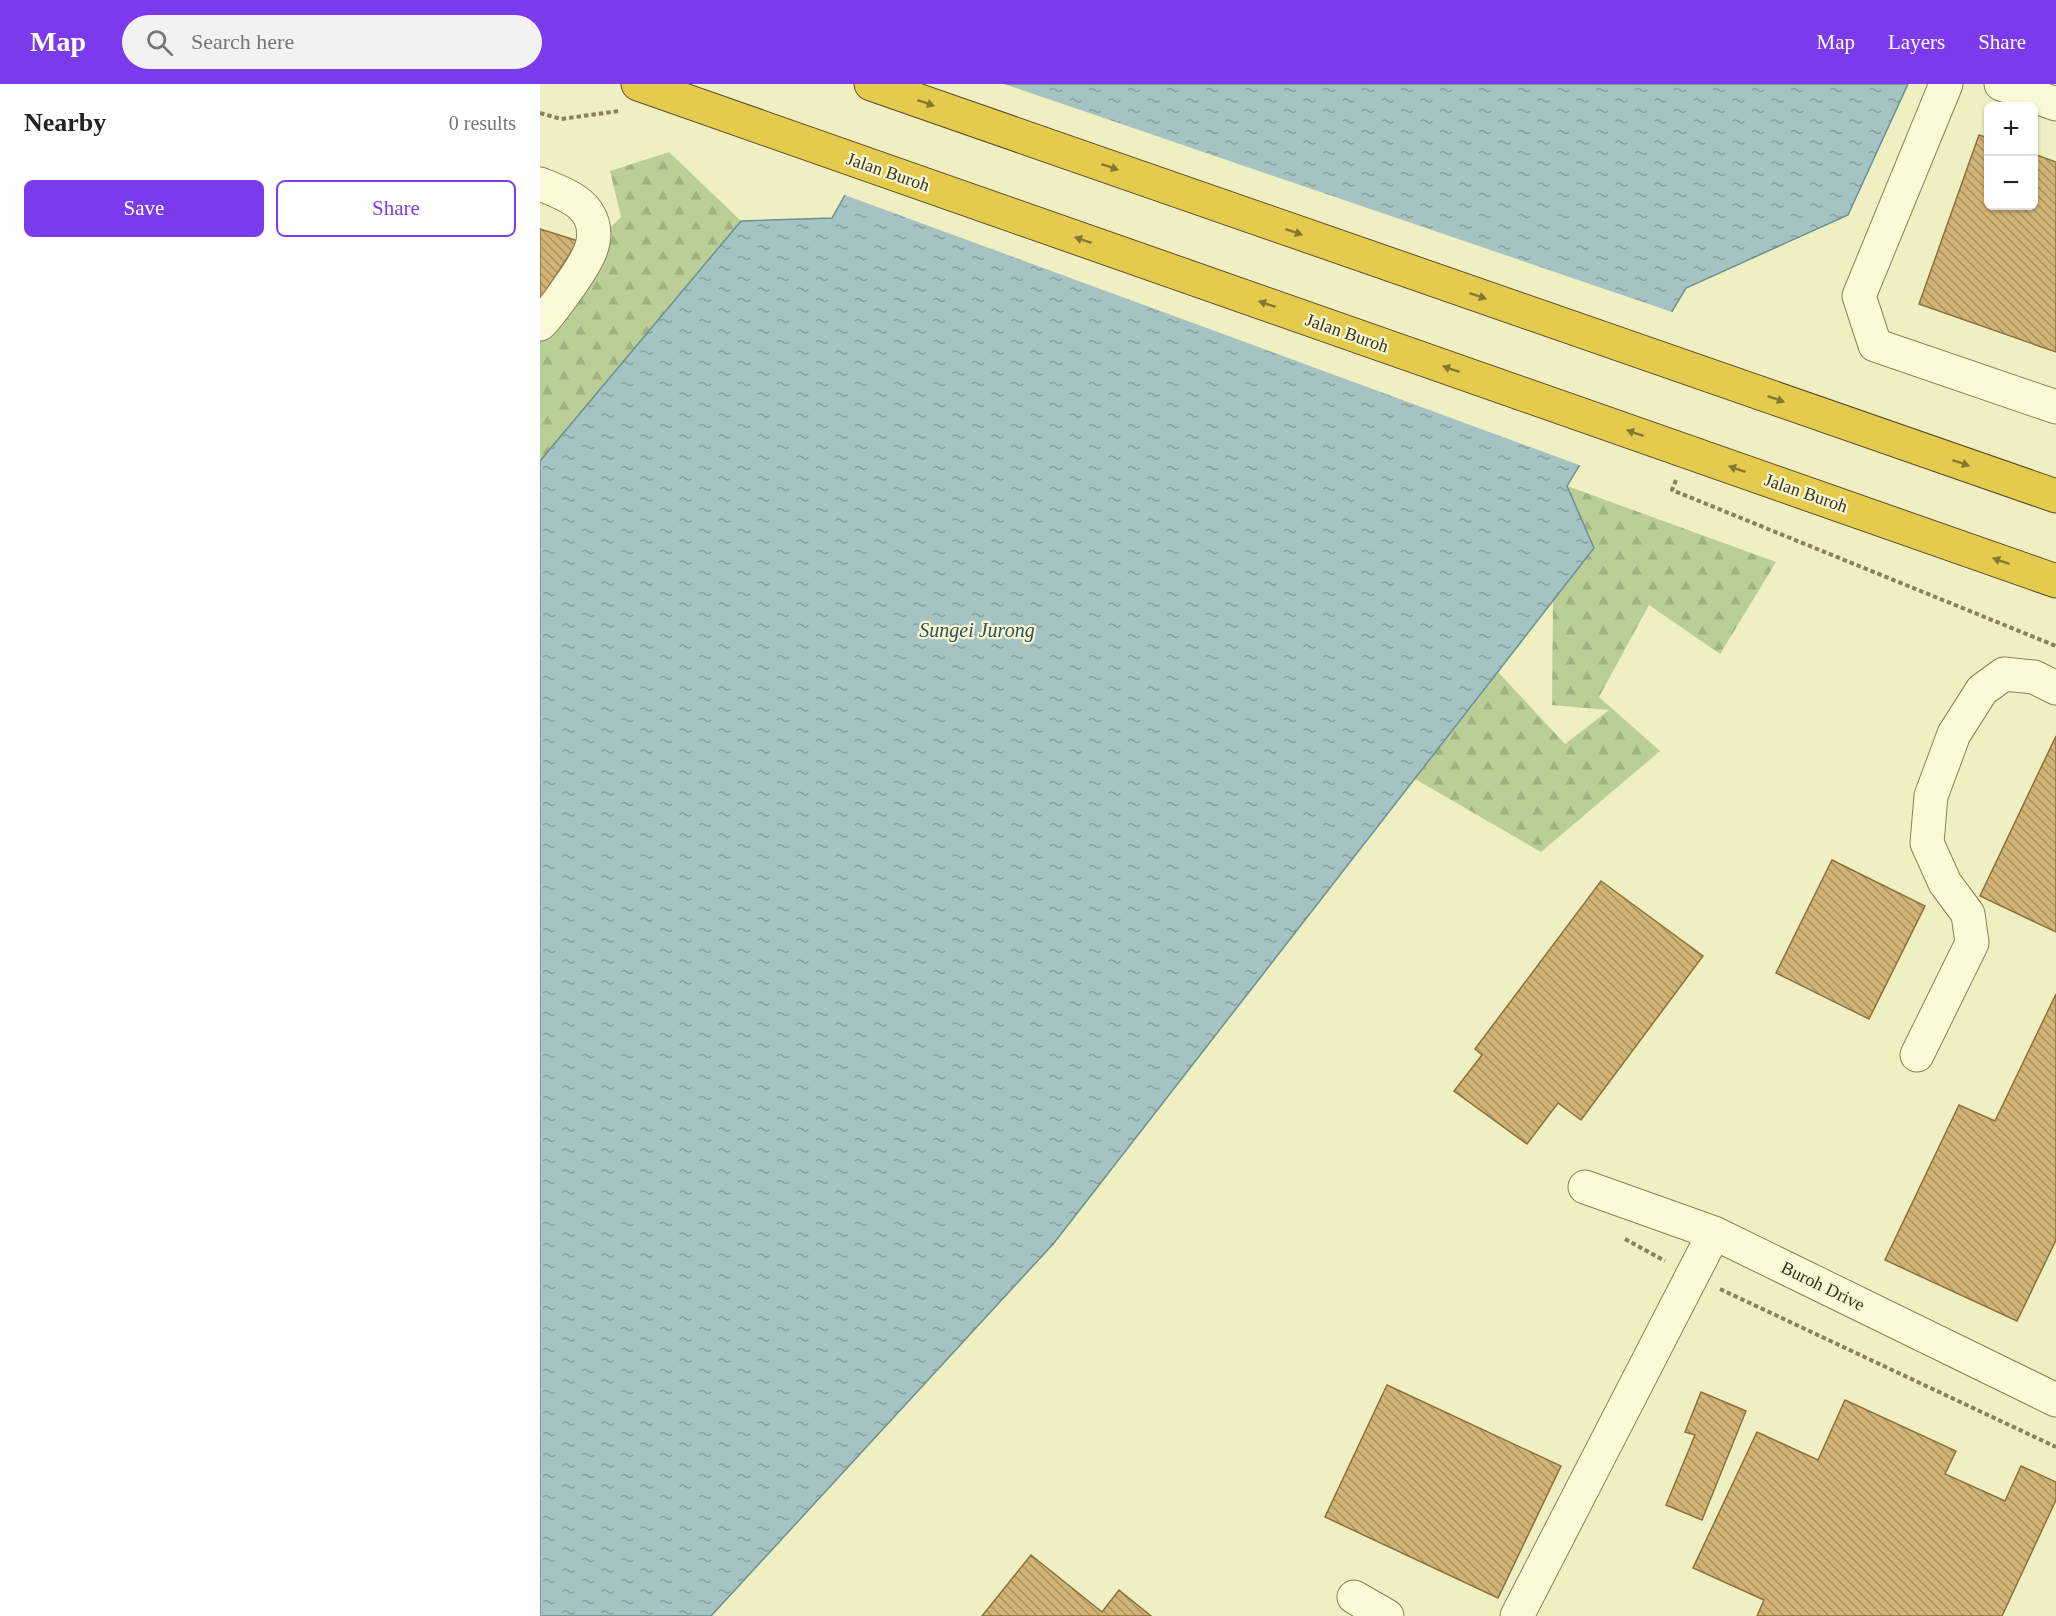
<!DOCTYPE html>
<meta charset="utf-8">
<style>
body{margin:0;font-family:"Times New Roman",serif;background:#f2f2f2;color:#222}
.controls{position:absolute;right:18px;top:18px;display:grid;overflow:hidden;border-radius:9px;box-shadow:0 2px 4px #0004}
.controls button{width:54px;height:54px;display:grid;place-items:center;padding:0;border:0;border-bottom:2px solid #e0e0e0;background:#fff;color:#222;font:30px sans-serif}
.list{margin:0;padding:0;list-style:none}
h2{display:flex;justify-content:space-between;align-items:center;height:78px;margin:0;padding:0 24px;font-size:26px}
h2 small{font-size:20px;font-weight:400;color:#767676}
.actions{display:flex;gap:12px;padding:18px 24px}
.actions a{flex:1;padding:14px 0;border:2px solid #7c3aed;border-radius:9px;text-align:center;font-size:21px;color:#7c3aed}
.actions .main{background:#7c3aed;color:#fff}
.icon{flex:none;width:33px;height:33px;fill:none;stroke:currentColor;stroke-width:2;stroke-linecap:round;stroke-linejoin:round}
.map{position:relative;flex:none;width:1516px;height:1532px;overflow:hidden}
header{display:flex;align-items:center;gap:36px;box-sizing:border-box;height:84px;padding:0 30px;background:#7c3aed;color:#fff}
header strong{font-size:28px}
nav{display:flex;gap:33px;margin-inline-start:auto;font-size:21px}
.search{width:420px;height:54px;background:#f2f2f2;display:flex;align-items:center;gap:15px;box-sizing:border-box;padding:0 21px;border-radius:33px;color:#767676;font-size:22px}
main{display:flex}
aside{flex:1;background:#fff}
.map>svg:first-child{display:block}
</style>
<header>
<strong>Map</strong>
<div class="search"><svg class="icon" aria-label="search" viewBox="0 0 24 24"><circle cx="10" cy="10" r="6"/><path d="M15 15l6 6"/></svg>Search here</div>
<nav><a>Map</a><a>Layers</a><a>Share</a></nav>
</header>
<main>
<aside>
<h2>Nearby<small>0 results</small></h2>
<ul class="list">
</ul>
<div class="actions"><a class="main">Save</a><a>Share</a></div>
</aside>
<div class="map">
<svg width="1516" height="1532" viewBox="0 0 1516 1532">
<defs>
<pattern id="forest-firs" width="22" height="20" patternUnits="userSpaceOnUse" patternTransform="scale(1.5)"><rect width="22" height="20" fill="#b9cf95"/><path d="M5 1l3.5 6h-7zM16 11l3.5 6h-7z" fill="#a0b280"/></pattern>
<pattern id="water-ripples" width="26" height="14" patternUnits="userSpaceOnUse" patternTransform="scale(1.5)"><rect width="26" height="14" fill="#a4c3c2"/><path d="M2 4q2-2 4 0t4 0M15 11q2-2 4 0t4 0" fill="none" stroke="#879f9d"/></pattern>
<pattern id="building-back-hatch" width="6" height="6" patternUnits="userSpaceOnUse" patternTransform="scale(1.5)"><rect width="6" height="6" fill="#d1b475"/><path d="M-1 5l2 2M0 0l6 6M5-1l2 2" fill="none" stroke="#ab935f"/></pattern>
</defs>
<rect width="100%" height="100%" fill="#f0efc2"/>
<path fill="url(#forest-firs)" d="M129 68 201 137 0 377V243L53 161 81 133 70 87Z
M1027 402 1236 478 1180 570 1109 521 1059 613 1120 667 1001 768 875 695 958 588 1025 660 1069 626 1012 621 1013 516 1054 464Z"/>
<path fill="url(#water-ripples)" stroke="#6b9192" stroke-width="1.5" d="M367 0H1368L1308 131 1146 204 1027 402 1054 464 514 1159 171 1532H0V377L201 137 292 134Z"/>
<path fill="#f0efc2" d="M364 0H464L1135 229 1042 382 302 110Z"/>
<path fill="url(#building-back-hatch)" stroke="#8c713c" stroke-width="1.5" d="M1439 51 1448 54V122H1494V70L1516 78V268L1379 220Z
M0 145 38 157 0 216Z
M1516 652V848L1440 812Z
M1292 776 1385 822 1329 935 1236 889Z
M1061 797 1163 872 1041 1036 1018 1019 987 1060 914 1007 942 971 935 965Z
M1516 910V1156L1477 1237 1345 1176 1419 1021 1455 1037Z
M847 1301 1021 1382 958 1514 785 1433Z
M1161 1308 1206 1327 1162 1436 1126 1421 1155 1351 1145 1348Z
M1305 1316 1416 1367 1405 1390 1465 1417 1481 1382 1516 1398V1416L1462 1532H1217L1224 1516 1153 1484 1217 1348 1278 1376Z
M491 1471 562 1528 579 1506 611 1532H442Z"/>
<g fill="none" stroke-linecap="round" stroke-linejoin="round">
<defs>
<path id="minor" d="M1406 0 1319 212 1335 261 1516 323
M1461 0 1516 20
M0 100C15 106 38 114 47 128 66 156 41 185 26 207 18 218 10 230 0 240
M1377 971 1432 859 1428 830 1405 799 1387 759 1391 712 1414 650 1442 606 1464 590 1494 593 1516 604
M1045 1103 1174 1149 1516 1316
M814 1513 847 1532
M977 1532 1174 1149"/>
<path id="highway" d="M98 0 1516 497
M331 0 1516 412"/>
</defs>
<use href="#minor" stroke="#8b8158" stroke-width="35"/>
<use href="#highway" stroke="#594d2c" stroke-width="35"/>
<path stroke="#8b8158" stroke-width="4" stroke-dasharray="4.5 3" stroke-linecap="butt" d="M0 29 21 35 79 27
M1136 396 1132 406 1516 562
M1085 1155 1125 1177
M1180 1205 1516 1363"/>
<use href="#minor" stroke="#fbfad6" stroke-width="33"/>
<use href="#highway" stroke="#e5cb4d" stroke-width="33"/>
</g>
<defs><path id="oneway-solid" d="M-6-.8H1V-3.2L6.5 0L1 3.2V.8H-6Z" transform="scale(1.5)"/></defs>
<g fill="#877733">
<use href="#oneway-solid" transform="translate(386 19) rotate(19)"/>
<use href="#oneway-solid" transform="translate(570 83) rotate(19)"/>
<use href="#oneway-solid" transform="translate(754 148) rotate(19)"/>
<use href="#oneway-solid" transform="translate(543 156) rotate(-161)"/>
<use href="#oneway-solid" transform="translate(938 212) rotate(19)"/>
<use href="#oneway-solid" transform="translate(727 220) rotate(-161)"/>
<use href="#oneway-solid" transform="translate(911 285) rotate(-161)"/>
<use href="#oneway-solid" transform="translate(1236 315) rotate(19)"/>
<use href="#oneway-solid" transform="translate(1095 349) rotate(-161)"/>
<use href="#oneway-solid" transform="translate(1421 379) rotate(19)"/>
<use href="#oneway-solid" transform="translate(1197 385) rotate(-161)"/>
<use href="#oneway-solid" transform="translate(1461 477) rotate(-161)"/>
</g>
<g text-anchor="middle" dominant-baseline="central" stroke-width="4.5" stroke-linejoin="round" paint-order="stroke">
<g font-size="18" fill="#3a331d" stroke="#f7f7d2">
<text transform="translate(348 88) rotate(19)">Jalan Buroh</text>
<text transform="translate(807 249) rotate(19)">Jalan Buroh</text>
<text transform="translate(1266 409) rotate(19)">Jalan Buroh</text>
<text transform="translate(1283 1202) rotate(26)">Buroh Drive</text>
</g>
<g font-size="20" font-style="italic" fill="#2b515b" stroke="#f7f7d2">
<text x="437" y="546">Sungei Jurong</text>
</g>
</g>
</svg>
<div class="controls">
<button>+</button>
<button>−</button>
</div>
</div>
</main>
